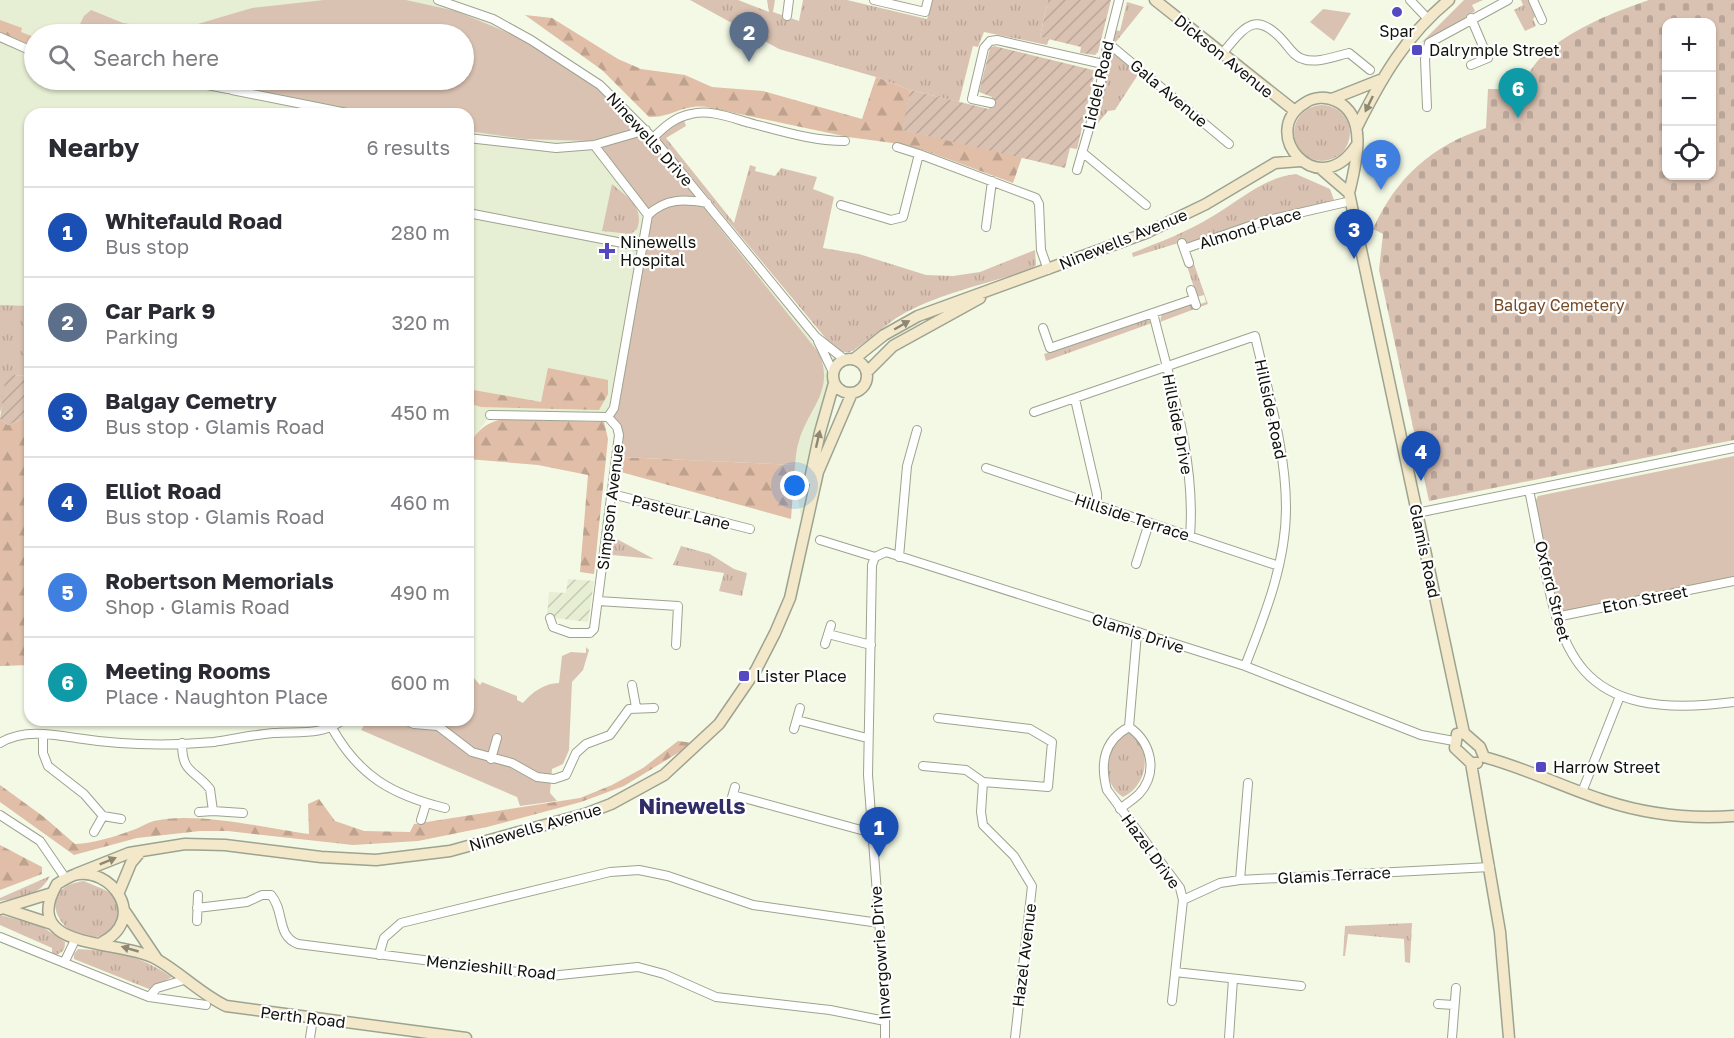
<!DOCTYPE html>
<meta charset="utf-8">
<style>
body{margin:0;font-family:"Golos Text",sans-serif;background:#f2f2f3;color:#2b2b33}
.controls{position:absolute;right:18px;top:18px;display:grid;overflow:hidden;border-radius:12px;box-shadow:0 2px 4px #0004}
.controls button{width:54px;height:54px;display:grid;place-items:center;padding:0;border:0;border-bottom:2px solid #e1e1e2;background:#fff;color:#2b2b33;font:30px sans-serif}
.you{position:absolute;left:795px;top:486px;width:21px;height:21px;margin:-15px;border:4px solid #fff;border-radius:50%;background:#1a73e8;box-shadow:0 0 0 9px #1a73e833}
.badge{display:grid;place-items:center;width:39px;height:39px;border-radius:50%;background:#5549c1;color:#fff;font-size:20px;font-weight:700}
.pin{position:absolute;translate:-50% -50px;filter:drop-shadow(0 2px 3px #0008)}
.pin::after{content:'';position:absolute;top:32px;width:21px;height:18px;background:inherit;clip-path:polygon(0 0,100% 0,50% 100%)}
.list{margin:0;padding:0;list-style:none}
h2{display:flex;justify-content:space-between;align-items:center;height:78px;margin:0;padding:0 24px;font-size:26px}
h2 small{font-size:20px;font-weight:400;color:#7c7c81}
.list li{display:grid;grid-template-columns:39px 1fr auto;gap:18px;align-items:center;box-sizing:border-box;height:90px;padding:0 24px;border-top:2px solid #e1e1e2}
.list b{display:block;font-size:22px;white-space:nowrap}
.list p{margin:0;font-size:20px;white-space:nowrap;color:#7c7c81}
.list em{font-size:20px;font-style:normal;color:#7c7c81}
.icon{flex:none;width:33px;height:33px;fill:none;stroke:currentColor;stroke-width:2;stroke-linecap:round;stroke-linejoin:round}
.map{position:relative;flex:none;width:1734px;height:1038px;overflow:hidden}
.search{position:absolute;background:#fff;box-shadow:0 2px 4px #0004;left:24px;top:24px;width:450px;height:66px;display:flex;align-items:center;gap:15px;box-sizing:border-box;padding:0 21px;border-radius:33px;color:#7c7c81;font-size:22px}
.panel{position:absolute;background:#fff;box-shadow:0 2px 4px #0004;left:24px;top:108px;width:450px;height:618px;border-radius:18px}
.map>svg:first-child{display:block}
</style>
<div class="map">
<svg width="1734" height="1038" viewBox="0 0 1734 1038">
<defs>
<pattern id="industrial-furrows" width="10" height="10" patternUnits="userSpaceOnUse" patternTransform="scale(1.5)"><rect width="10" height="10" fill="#e6eed3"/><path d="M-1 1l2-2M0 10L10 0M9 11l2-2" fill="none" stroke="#c4cbb4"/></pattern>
<pattern id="grass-tufts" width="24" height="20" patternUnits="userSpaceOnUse" patternTransform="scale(1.5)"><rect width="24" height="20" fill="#dac2b2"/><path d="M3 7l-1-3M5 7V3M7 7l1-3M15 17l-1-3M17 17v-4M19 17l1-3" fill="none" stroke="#baa698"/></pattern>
<pattern id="forest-firs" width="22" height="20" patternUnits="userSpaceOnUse" patternTransform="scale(1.5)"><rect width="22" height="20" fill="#e0bea7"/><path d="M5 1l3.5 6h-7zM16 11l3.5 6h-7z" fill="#bfa28e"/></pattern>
<pattern id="cemetery-stones" width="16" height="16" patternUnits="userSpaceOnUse" patternTransform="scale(1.5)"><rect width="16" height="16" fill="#dac2b2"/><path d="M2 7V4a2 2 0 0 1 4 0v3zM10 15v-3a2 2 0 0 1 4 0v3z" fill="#baa698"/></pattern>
<pattern id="garden-furrows" width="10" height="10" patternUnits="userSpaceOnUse" patternTransform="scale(1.5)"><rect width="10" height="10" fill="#dac2b2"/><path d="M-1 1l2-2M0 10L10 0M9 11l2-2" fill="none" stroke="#baa698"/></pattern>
</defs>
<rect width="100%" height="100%" fill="#f3f9e5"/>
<path fill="#e6eed3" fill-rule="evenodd" d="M0 0H438L493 19 646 130 841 360 833 372 802 526 794 465 621 457 615 472 619 434 608 417 490 415 468 446V114H30V376L14 375 0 412ZM34 34H464V80H34Z"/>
<path fill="url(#industrial-furrows)" d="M568 579 594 581 588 622 547 617 549 592 566 593Z"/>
<path fill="url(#grass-tufts)" d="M690 0H738L769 12 767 0H775L773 12 799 21 803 0H847L927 19 933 0H1048L1040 37 1049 39 1047 45 984 32 978 47 973 46 959 102 910 90 876 77 779 49Z
M1464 0H1483L1472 5 1475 11 1454 26 1421 43Z
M1521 0H1529L1536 15 1533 19 1536 26 1525 31 1514 10 1523 5Z
M1127 2 1144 7 1115 43 1113 39 1115 30 1120 31Z
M1114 52 1139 73 1115 110 1108 111 1098 123 1095 121 1108 54Z
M1294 133a28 28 0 1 1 56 0a28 28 0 1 1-56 0Z
M684 120 686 126 666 138 734 223 750 165 756 167 755 171 775 176 781 168 817 177 813 189 834 197 823 248 859 254 926 275 953 276 980 272 1035 250 1036 265 1032 269C988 284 938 293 898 317 888 323 856 350 850 352 843 353 838 351 833 347L659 138 667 129Z
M1296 174 1330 189 1334 200 1263 218 1191 244 1185 241 1133 257 1132 253C1160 242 1187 232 1213 216 1240 200 1265 177 1296 174Z
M612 184C627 197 645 207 637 229L631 234 602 231Z
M1194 264 1208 304 1160 322 1162 313 1189 304 1193 307 1206 302 1204 295 1197 297 1187 266Z
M0 305 30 306V376L14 375 0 412Z
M1147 318 1152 323 1046 361 1044 354Z
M613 537 654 559 612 555Z
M681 546 710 554 734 569 747 573 742 596 719 591 724 573 673 565Z
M1128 733C1154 747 1148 786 1123 797 1101 784 1103 744 1128 733Z
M50 876C39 897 21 897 0 901V898Z
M84 881C92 885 103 888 110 893 125 904 118 928 103 935 68 951 26 889 84 881Z
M0 915 41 926 65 942C65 950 63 952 56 955L52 953V948L0 925Z
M1412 923 1410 963 1405 962 1404 939 1348 934 1345 956H1343L1345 926Z
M78 949C120 952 136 954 172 977L149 989 74 959V954Z"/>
<path fill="url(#forest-firs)" d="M525 15 552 18 618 59 641 69 685 75 712 87 763 91 862 119 876 77 910 90 903 130 1022 157 1013 183 926 151 900 144 848 137 707 107C681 104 672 118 649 117L602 70Z
M0 20 22 28 21 32 34 37V47L0 33Z
M548 368 608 380V394L599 410 481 407 468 403V389L541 402Z
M30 416V665L0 666V419L8 425Z
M503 419 604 422 608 439 594 574 580 572 588 475 538 465 468 459C468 438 482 423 503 419Z
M621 457 795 465 791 519 621 472Z
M678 741 694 743 624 786 581 802 487 827 418 841 353 845 228 831H200L137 838 74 855 0 802V785L44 817 75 844C94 843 114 837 133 830 140 828 146 823 154 821 195 811 266 828 309 834L308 804 319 799 335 821 364 831 410 832 414 824 580 798 612 785 643 768Z
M0 845 42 867V874L0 890Z"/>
<path fill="url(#cemetery-stones)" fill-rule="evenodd" d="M1649 0H1734V440L1429 501 1379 270 1383 234 1373 229C1396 178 1432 145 1486 128L1488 89H1524C1530 44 1610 13 1649 0ZM1666 22H1712V176H1666Z"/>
<path fill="#dac2b2" d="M324 0H406L456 11 530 42 599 87 646 135 819 353C835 391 809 407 799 441 796 449 796 457 795 465L621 457V430L613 419 652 216 591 141 524 139 468 131V114H373L194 80H464V34H75L84 16 91 10 123 23 174 31 252 8Z
M1323 9 1351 13 1334 41 1310 22Z
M1734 456V577L1559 612 1535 502 1538 496Z
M586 647 589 650 583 670 572 682 569 750 563 764 552 769 550 793 557 801 520 806 517 797 361 730 368 720H468V671L480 685 482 682 517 696V700L523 703C532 692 545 683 559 683L562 656 571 652 586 653Z"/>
<path fill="url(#garden-furrows)" d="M1048 0H1111L1098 52 1095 55 1080 53 1081 47 1040 37Z
M994 46 1093 70 1095 73 1077 149 1070 148 1065 168 902 130 910 90 989 109 992 97 979 92 990 48Z
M14 375 30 376V416L8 425 0 419 5 381Z"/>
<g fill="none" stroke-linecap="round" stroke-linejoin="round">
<defs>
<path id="street" d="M438 0 493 19 531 40 600 85 653 138 816 337 844 359
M874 0 925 12 928 0
M1410 0 1428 19
M1533 0 1542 20
M787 16 789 0
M0 37 34 52
M1108 43 1229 144
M1222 54C1245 26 1256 9 1285 43 1290 49 1295 57 1303 59 1316 64 1336 56 1349 53L1370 70
M1471 65 1488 58 1471 18
M182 80 228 89
M232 90 352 114
M991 103 972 99 984 48 990 41 997 40 1103 64
M1427 107 1425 59 1429 43 1508 0
M468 138 556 148 594 145 646 130
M653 138C664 127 675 117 691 114 710 109 732 118 750 123 781 131 813 141 845 141
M594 145 648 215
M897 147 919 154
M1082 152 1146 205
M1077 170 1100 91 1103 64 1119 0
M841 205 891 220 903 217 919 154 1036 198 1039 204 1041 250 1048 270
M468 213 643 247
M986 227 992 181
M1182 243 1189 263
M1184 249 1264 221 1351 201
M1191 290 1196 305
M1153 313C1171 385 1196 461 1190 536
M1043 328 1050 348 1194 299
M818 341 833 372
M1075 399 1097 494V506
M1034 412 1255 336C1268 392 1286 450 1286 508 1286 563 1265 615 1245 666
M490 415 608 417 614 408 648 215C666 198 684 199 707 203
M986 468 1279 566
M1529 490C1559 632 1553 726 1734 702
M612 494 750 529
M1417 513 1734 448
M820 540 875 557
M875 557 886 552 1245 666 1421 735 1454 741
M875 557 872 565 868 775 885 999V1038
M899 557 907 466 917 430
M1136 564 1149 523
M598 601 678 606 676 645
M1556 617 1734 581
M550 618 553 627 570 633H590L594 629 619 435 617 427 608 417
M1137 633 1129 727C1103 741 1100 764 1107 790L1180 888 1183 900 1172 1001
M828 634 871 645
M825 644 831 625
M632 685 636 707
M938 718 1030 729 1052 742 1048 787 983 782 981 812 983 825 1014 856 1032 886 1015 1038
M405 720 414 724 438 726 472 752 512 763 537 777 554 779 566 775 576 753 586 744 610 735 629 709 654 708
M797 720 867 738
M332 728C359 776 392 795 445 808
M794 729 800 708
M43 734V753L48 766 84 794 103 816
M0 743C23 729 51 734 76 738 121 745 169 746 214 742 233 739 253 735 273 733 299 731 321 736 343 720
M182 743C182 774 194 769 210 789L213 811
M491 759 497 738
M923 766 966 770 983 782
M1582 792 1620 696
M733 795 872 833
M730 804 735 787
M1120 809C1126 804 1134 799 1139 794 1159 772 1151 742 1129 727
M199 812 213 811 243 813
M0 815 40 841 66 879
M421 820 426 804
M94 832 103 816 121 819
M1240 880 1248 783
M1183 900 1220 883 1240 880 1490 867
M197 908 247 902 262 895H271C285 911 276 936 298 944L550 976 638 967 664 974 716 997 830 1010 885 1021
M197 921 198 895
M0 937 149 997 206 1005
M379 955 384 938 401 923 610 872 639 870 668 876 753 905 879 923
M64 963 75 940
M1175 972 1301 986
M149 997 157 988 184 980
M1438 1004 1454 1005
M310 1038 313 1018
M1229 1038 1233 979
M1452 1038 1456 988"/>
<path id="secondary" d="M1155 0 1295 111
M1332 99 1380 80
M1357 127C1381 79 1406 35 1449 0
M1356 146C1318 204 1257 132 1305 103 1313 97 1326 96 1336 101 1369 116 1356 164 1349 193L1464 733 1480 747 1484 757
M1320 168 1349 193
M833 376a17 17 0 1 1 34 0a17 17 0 1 1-34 0Z
M854 359 884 335 918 316 1146 233 1206 204 1275 163 1300 161
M867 372 893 346 980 298
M810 479 820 432 834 383
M1464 733 1457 734 1455 748 1471 763H1477
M1484 757C1526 768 1565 788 1606 801 1646 814 1692 819 1734 816
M1471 763 1500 932 1509 1038
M76 874 129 853 185 844 225 845 321 857 376 860 450 851 585 814 611 804 664 775 719 724 756 670 775 633 790 598 818 472 852 393
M119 892 131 863 141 851
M0 909 52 893
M6 909 52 924
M124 910 157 959
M101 943C150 918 110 865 74 875 68 877 62 881 57 884 18 953 122 938 158 960 182 974 201 994 226 1006L466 1038"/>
</defs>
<use href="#street" stroke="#9da390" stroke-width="10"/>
<use href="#secondary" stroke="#9da390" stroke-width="13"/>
<use href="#street" stroke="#fff" stroke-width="8"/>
<use href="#secondary" stroke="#f3e8c9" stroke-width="10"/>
</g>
<defs><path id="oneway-solid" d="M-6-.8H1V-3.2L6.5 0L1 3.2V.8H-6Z" transform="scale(1.5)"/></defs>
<g fill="#8d8874">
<use href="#oneway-solid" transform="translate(1369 104) rotate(116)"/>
<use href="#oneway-solid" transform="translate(902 325) rotate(-30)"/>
<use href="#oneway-solid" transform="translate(818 439) rotate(-77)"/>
<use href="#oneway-solid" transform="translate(108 861) rotate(-22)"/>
<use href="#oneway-solid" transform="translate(130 949) rotate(-164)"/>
</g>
<g fill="#5549c1" stroke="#fff" stroke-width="2">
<circle cx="1397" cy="12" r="6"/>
<rect x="1411" y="44" width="12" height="12" rx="3"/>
<path d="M604 242h6v6h6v6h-6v6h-6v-6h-6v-6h6z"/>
<rect x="738" y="670" width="12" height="12" rx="3"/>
<rect x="1535" y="761" width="12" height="12" rx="3"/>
</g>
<g text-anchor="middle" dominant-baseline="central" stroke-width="4.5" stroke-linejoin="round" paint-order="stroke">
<g font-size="16" fill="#10120b" stroke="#fff" text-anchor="start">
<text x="1397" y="31" text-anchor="middle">Spar</text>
<text x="1429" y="50">Dalrymple Street</text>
<text x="620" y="242">Ninewells<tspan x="620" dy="18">Hospital</tspan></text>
<text x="756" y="676">Lister Place</text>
<text x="1553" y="767">Harrow Street</text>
</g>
<g font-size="16" fill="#10120b" stroke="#fff">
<text transform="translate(1224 56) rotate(39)">Dickson Avenue</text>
<text transform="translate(1098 85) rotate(-77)">Liddel Road</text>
<text transform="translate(1169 93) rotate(40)">Gala Avenue</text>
<text transform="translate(650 139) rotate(48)">Ninewells Drive</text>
<text transform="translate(1250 228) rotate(-17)">Almond Place</text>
<text transform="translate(1123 239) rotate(-22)">Ninewells Avenue</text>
<text transform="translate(1271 409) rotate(78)">Hillside Road</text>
<text transform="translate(1178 424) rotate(79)">Hillside Drive</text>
<text transform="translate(610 507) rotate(-83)">Simpson Avenue</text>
<text transform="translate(681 512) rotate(14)">Pasteur Lane</text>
<text transform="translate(1132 517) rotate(18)">Hillside Terrace</text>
<text transform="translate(1425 551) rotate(78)">Glamis Road</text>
<text transform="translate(1553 591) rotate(76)">Oxford Street</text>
<text transform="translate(1645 599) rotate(-11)">Eton Street</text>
<text transform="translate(1138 633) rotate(18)">Glamis Drive</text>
<text transform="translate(535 827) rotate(-16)">Ninewells Avenue</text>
<text transform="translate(1151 851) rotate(54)">Hazel Drive</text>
<text transform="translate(1334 875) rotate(-3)">Glamis Terrace</text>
<text transform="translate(880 953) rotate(-94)">Invergowrie Drive</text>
<text transform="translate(1024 955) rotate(-83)">Hazel Avenue</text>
<text transform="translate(491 967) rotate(6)">Menzieshill Road</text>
<text transform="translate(303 1017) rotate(7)">Perth Road</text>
</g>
<g font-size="16" fill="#764925" stroke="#fff">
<text x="1559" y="305">Balgay Cemetery</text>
</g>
<g font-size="22" font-weight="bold" fill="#302d67" stroke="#fff">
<text x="692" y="805">Ninewells</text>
</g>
</g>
</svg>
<div class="controls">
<button>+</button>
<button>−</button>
<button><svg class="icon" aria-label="locate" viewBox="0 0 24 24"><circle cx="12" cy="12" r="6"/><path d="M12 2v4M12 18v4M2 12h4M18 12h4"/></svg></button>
</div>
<div class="you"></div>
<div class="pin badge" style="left:879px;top:857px;background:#1a4fb4">1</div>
<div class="pin badge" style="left:749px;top:62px;background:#5c6f8a">2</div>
<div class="pin badge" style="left:1354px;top:259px;background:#1a4fb4">3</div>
<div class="pin badge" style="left:1421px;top:481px;background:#1a4fb4">4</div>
<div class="pin badge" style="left:1381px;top:190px;background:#3f7fe0">5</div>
<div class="pin badge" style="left:1518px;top:118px;background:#0f9aa8">6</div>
<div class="search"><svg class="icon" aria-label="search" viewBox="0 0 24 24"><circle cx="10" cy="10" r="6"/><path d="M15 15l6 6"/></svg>Search here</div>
<section class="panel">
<h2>Nearby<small>6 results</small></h2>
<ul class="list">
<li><span class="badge" style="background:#1a4fb4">1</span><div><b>Whitefauld Road</b><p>Bus stop</p></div><em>280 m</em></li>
<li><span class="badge" style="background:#5c6f8a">2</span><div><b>Car Park 9</b><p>Parking</p></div><em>320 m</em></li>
<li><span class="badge" style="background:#1a4fb4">3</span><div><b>Balgay Cemetry</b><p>Bus stop · Glamis Road</p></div><em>450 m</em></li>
<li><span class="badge" style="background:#1a4fb4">4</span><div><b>Elliot Road</b><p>Bus stop · Glamis Road</p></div><em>460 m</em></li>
<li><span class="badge" style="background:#3f7fe0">5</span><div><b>Robertson Memorials</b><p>Shop · Glamis Road</p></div><em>490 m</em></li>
<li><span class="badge" style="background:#0f9aa8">6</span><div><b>Meeting Rooms</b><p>Place · Naughton Place</p></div><em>600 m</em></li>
</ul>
</section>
</div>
